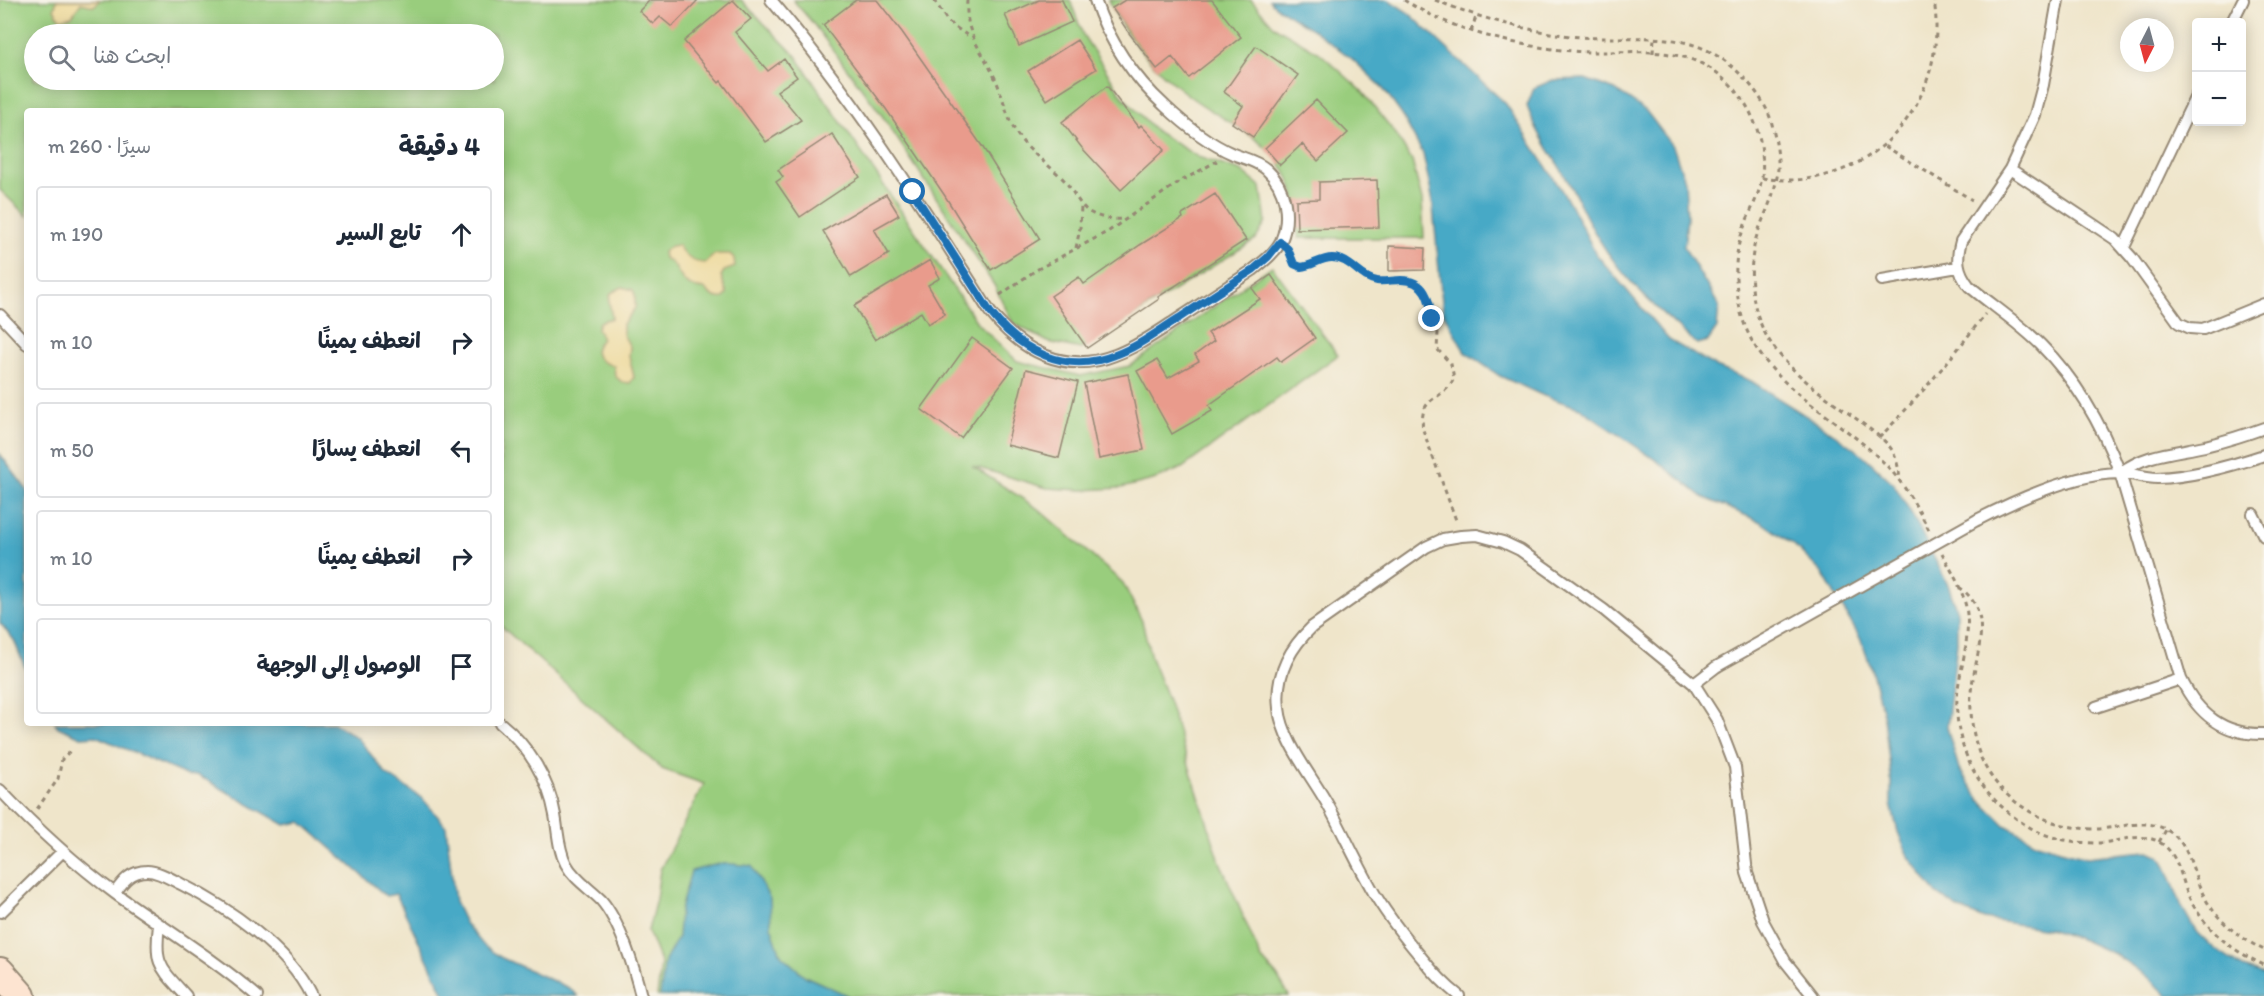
<!DOCTYPE html>
<html lang="ar">
<meta charset="utf-8">
<style>
body{margin:0;font-family:Itim,"Playpen Sans Arabic",sans-serif;background:#f2f2f3;color:#1f2937;direction:rtl}
.controls{position:absolute;right:18px;top:18px;display:grid;overflow:hidden;border-radius:6px;box-shadow:0 3px 15px #0003}
.controls button{width:54px;height:54px;display:grid;place-items:center;padding:0;border:0;border-bottom:2px solid #e0e1e3;background:#fff;color:#1f2937;font:30px sans-serif}
.compass{position:absolute;left:2120px;top:18px;width:54px;height:54px;border-radius:50%;background:#fff;box-shadow:0 3px 15px #0003;rotate:186deg}
.stop{position:absolute;width:18px;height:18px;margin:-14px;border:4px solid #1f6fb2;border-radius:50%;background:#fff}
.stop.end{background:#1f6fb2;border-color:#fff;box-shadow:0 2px 6px #0008}
.list{margin:0;padding:0;list-style:none}
h2{display:flex;justify-content:space-between;align-items:center;height:78px;margin:0;padding:0 24px;font-size:26px}
h2 small{font-size:20px;font-weight:400;color:#747a83}
.list li{display:grid;grid-template-columns:39px 1fr auto;gap:18px;align-items:center;box-sizing:border-box;height:96px;margin:0 12px 12px;padding:0 12px;border:2px solid #e0e1e3;border-radius:6px}
.list b{display:block;font-size:22px;white-space:nowrap}
.list em{font-size:20px;font-style:normal;color:#747a83}
.icon{flex:none;width:33px;height:33px;fill:none;stroke:currentColor;stroke-width:2;stroke-linecap:round;stroke-linejoin:round}
.map{position:relative;flex:none;width:2264px;height:996px;overflow:hidden;direction:ltr}
.search{position:absolute;background:#fff;box-shadow:0 3px 15px #0003;left:24px;top:24px;width:480px;height:66px;display:flex;align-items:center;gap:15px;box-sizing:border-box;padding:0 21px;border-radius:33px;color:#747a83;font-size:22px}
.panel{position:absolute;background:#fff;box-shadow:0 3px 15px #0003;left:24px;top:108px;width:480px;height:618px;border-radius:6px;direction:rtl}
.map>svg:first-child{display:block}
</style>
<div class="map">
<svg width="2264" height="996" viewBox="0 0 2264 996">
<rect width="100%" height="100%" fill="#f7f3e8"/>
<filter id="ink" filterUnits="userSpaceOnUse"><feTurbulence type="fractalNoise" baseFrequency=".0167" numOctaves="2"/><feDisplacementMap in="SourceGraphic" scale="12" xChannelSelector="R" yChannelSelector="G"/><feConvolveMatrix kernelMatrix="1 2 1 2 8 2 1 2 1" color-interpolation-filters="sRGB"/></filter>
<filter id="wash" filterUnits="userSpaceOnUse"><feTurbulence type="fractalNoise" baseFrequency=".008" numOctaves="4" result="noise"/><feDisplacementMap in="SourceGraphic" scale="24" xChannelSelector="R" yChannelSelector="G"/><feGaussianBlur stdDeviation="1.35" result="paint"/><feColorMatrix in="noise" values="0 0 0 0 0 0 0 0 0 0 0 0 0 0 0 0 0 1.4 0 .05"/><feComposite in="paint" operator="in"/></filter>
<g filter="url(#wash)">
<rect width="100%" height="100%" fill="#efe5ca"/>
<path fill="#99cd7d" stroke="#6a7c4e" stroke-width="1.5" fill-rule="evenodd" d="M0 0H741L796 56 978 324 1017 361 1080 376 1130 366 1272 266 1338 355 1182 468 1153 480 1121 488 1083 490 1047 488 972 466 1037 508 1123 583 1142 621 1151 658 1168 700 1220 862 1261 958 1277 976 1289 996H657L661 964 648 931 656 899 660 870 704 784 662 769 501 626V111H27V216L0 190ZM34 34H494V80H34Z
M793 0H1070L1083 35 1123 97 1157 132 1198 157 1241 171 1261 187 1266 222 1256 239 1081 349 1048 342 1013 323 994 285 881 114 812 22Z
M1109 0H1251L1274 26 1321 54 1361 90 1395 133 1412 161 1422 200 1424 238H1299C1294 218 1298 199 1289 179 1270 137 1222 121 1188 95 1156 71 1124 37 1109 0Z"/>
<path fill="#eeda9e" stroke="#94825e" stroke-width="1.5" d="M57 0H99V1L94 6 81 3 72 16 60 19 54 9Z
M678 245C684 256 693 263 705 263L715 254H730L734 258 735 267 724 271 721 276 727 294 724 298C714 299 711 295 705 289 674 287 684 267 664 258L663 252 671 246Z
M622 287 633 290 635 295V308L623 324V334L630 347 629 356 634 377 630 383 622 382 615 376 614 366C604 363 600 362 595 352L597 345 602 339 597 328 599 322 612 318 609 301 611 293Z"/>
<path fill="#46a9c6" stroke="#406a72" stroke-width="1.5" d="M1269 0H1389L1409 13 1506 104 1569 202 1596 254 1669 340 1716 367 1751 381 1830 431 1864 456 1893 483 1913 516 1949 587 1957 612V643L1947 727 1959 769 1980 800 2005 825 2037 843 2060 850 2087 857 2135 852 2149 851 2160 856 2166 866 2182 907 2195 930 2215 949 2243 968 2264 975V996H2168L2147 976 2114 954 2083 940 2048 929 1984 919 1960 909 1936 893 1907 854 1898 832 1891 804V777L1884 718 1870 664 1860 638 1823 574 1794 545 1761 522 1703 497 1657 461 1580 408 1544 396 1500 376 1465 352 1443 312 1432 197 1423 154 1402 115 1381 86 1351 58 1315 31 1275 6Z
M1585 79 1615 90 1646 111 1673 146 1685 181 1687 218 1684 247 1719 306 1717 328 1708 341 1697 344C1660 312 1622 279 1597 236 1586 219 1579 200 1569 183 1554 157 1537 134 1527 106L1534 88 1553 80Z
M0 454 27 490V673L14 640 0 623Z
M55 723H189L221 726 252 723H334L358 738 386 774 422 798 446 826 455 902 465 923 484 946 502 958 569 988 578 996H445L396 894 386 896 301 822 285 825 198 775 188 776 96 736 81 737 58 727Z
M722 863 752 866 770 899 771 926 781 955 805 976 849 996H660L665 961 678 937 680 910 691 871Z"/>
<g id="blocks">
<path fill="#e99b8c" d="M650 0H698L672 27 660 17 653 24 639 11Z
M733 0 751 19 735 32 768 71 784 59 797 77 777 91 801 120 766 142 721 81 719 83 684 41Z
M856 0H877L902 32 982 146 1040 239 991 270 945 196 886 109 823 25Z
M1039 0H1062L1072 22 1019 46 1005 15Z
M1125 0H1212L1241 37 1189 78 1172 57 1157 69 1129 33 1112 8Z
M1077 40 1096 69 1047 100 1028 71Z
M1256 46 1298 75 1253 137 1232 123 1243 106 1224 92Z
M1107 86 1139 127 1141 125 1164 150 1121 190 1082 148 1062 122Z
M1316 100 1348 133 1318 161 1302 144 1280 165 1265 148Z
M832 134 860 177 800 217 776 182 783 177 778 170Z
M1377 180 1379 227 1297 229 1296 200 1319 199V182Z
M886 194 899 215 874 229 889 254 851 277 823 231Z
M1215 194 1246 240 1158 297 1159 299 1087 348 1051 296 1079 277 1084 284 1140 245 1183 218 1182 215Z
M1389 246 1425 248 1424 270 1389 271Z
M930 260 940 278 928 285 945 314 928 324 921 312 875 340 854 306Z
M1271 275 1315 338 1281 362 1277 357 1209 405 1212 411 1172 434 1137 371 1157 360 1168 378 1199 361 1195 355 1214 341 1208 333 1260 299 1252 288Z
M972 338 1013 368 961 438 921 409Z
M1026 369 1078 382 1059 458 1007 445Z
M1128 374 1144 450 1099 459 1084 383Z"/>
</g>
</g>
<g filter="url(#ink)">
<use href="#blocks" fill-opacity="0" stroke="#958874" stroke-width="1.5"/>
<g fill="none" stroke-linecap="round" stroke-linejoin="round">
<defs>
<path id="lane" d="M771 0C854 97 921 204 990 312 1021 351 1065 375 1115 355 1137 347 1156 333 1175 321 1201 304 1227 287 1253 270 1263 262 1275 253 1281 241 1291 217 1286 187 1266 169 1257 161 1243 158 1233 154 1208 143 1184 124 1165 106 1134 78 1108 40 1095 0
M2058 0 2043 85 2035 115 2010 169 1961 241C1956 259 1957 271 1969 286 1993 306 2019 323 2041 345 2077 381 2102 425 2120 473L2181 679C2198 714 2223 735 2264 734
M2232 22 2243 0
M2010 169 2115 239 2132 258 2179 323 2190 328 2203 329 2264 304
M2124 247 2196 96
M1882 280 1958 267
M0 315 27 344
M2120 473C2147 453 2173 453 2205 446 2225 441 2245 435 2264 428
M2253 514 2264 536
M1977 520C2016 500 2075 473 2120 473 2132 473 2144 478 2157 478 2192 477 2231 466 2264 455
M1694 684 1716 667
M2096 707 2181 679
M500 723C528 745 549 780 555 815 558 831 558 849 566 864 574 879 589 888 601 900 620 922 634 967 641 996
M0 790C36 828 74 863 116 894 163 928 213 958 257 996
M115 893C123 881 131 871 147 871 158 871 171 879 181 884 227 907 288 948 311 996
M1 912 62 852
M159 925C154 965 160 967 186 996
M1459 996C1445 985 1432 971 1421 957 1405 938 1390 919 1377 898 1359 868 1345 836 1328 805 1312 776 1282 741 1279 708 1275 675 1289 649 1312 627L1426 547 1443 539 1461 536 1477 535 1503 542 1520 550 1604 610 1694 684 1717 720 1735 767 1747 873 1763 921 1785 961 1813 996"/>
<path id="secondary" d="M0 972 21 996"/>
</defs>
<use href="#lane" stroke="#958874" stroke-width="14"/>
<use href="#secondary" stroke="#958874" stroke-width="32"/>
<path stroke="#958874" stroke-width="3" stroke-dasharray="4.5 4.5" stroke-linecap="butt" d="M934 0 948 22 971 38
M967 0C965 36 980 46 994 76 1002 92 1005 111 1013 127 1025 151 1047 162 1064 180 1073 190 1078 204 1089 212 1100 218 1112 220 1124 219
M1404 0C1453 31 1514 46 1572 51 1613 55 1658 45 1698 62 1742 81 1767 130 1762 177 1759 198 1747 216 1741 236 1734 258 1735 282 1739 304 1753 380 1828 409 1879 458 1901 478 1916 505 1930 532
M1435 0C1482 19 1520 29 1570 36 1637 44 1690 21 1744 78 1755 89 1766 105 1771 120 1776 140 1781 162 1776 182 1772 203 1760 222 1755 242 1748 272 1751 308 1766 335 1787 372 1824 395 1858 420 1868 428 1885 439 1892 450 1897 459 1899 470 1900 480
M1471 31 1476 17
M1653 53 1654 38
M1885 146 1972 200
M1762 178C1870 195 1950 104 1934 0
M1076 248 1080 228 1081 206
M1290 253 1294 264 1301 267 1324 259H1341L1369 278 1384 281H1411L1420 285 1430 301 1432 319 1438 333 1437 349 1451 364 1454 378C1443 403 1418 393 1423 430L1457 523
M1000 295 1036 270 1109 231 1176 184 1217 161
M1879 438C1917 399 1952 358 1985 314
M1942 553C1951 570 1962 588 1966 607 1971 634 1962 662 1958 688 1950 746 1981 800 2031 828 2050 839 2075 843 2097 843 2117 843 2140 831 2159 842 2181 854 2181 885 2193 905 2211 934 2233 951 2264 965
M1959 587C1996 613 1975 655 1971 692 1970 712 1972 732 1978 750 1994 799 2046 829 2095 829 2120 829 2144 817 2167 830 2191 844 2192 874 2204 896 2217 921 2240 938 2264 950
M37 809 58 779 62 759 72 749
M2159 842 2166 830"/>
<use href="#lane" stroke="#fff" stroke-width="10"/>
<use href="#secondary" stroke="#fde4d1" stroke-width="28"/>
<defs>
<path id="lane-bridge" d="M1716 667 1977 520"/>
</defs>
<use href="#lane-bridge" stroke="#958874" stroke-width="14" stroke-linecap="butt"/>
<use href="#lane-bridge" stroke="#fff" stroke-width="10"/>
</g>
</g>
<g fill="none" stroke-linecap="round" stroke-linejoin="round" filter="url(#ink)">
<path stroke="#1f6fb2" stroke-width="8" d="M913 192 990 312C1021 351 1065 375 1115 355 1138 347 1158 331 1179 318 1203 302 1228 286 1253 270L1268 257 1280 242 1288 249 1294 264 1301 267C1312 266 1321 258 1332 258 1351 258 1359 278 1377 281 1385 282 1393 280 1401 280 1425 280 1430 299 1432 319"/>
</g>
</svg>
<div class="controls">
<button>+</button>
<button>−</button>
</div>
<svg class="compass" viewBox="-18 -18 36 36"><path d="M0-13l5 13h-10z" fill="#e53935"/><path d="M0 13l5-13h-10z" fill="#747a83"/></svg>
<div class="stop" style="left:913px;top:192px"></div>
<div class="stop end" style="left:1432px;top:319px"></div>
<div class="search"><svg class="icon" aria-label="search" viewBox="0 0 24 24"><circle cx="10" cy="10" r="6"/><path d="M15 15l6 6"/></svg>ابحث هنا</div>
<section class="panel">
<h2>4 دقيقة<small>سيرًا · 260 m</small></h2>
<ul class="list">
<li><svg class="icon" aria-label="ahead" viewBox="0 0 24 24"><path d="M12 20V5M6 11l6-6 6 6"/></svg><div><b>تابع السير</b></div><em>190 m</em></li>
<li><svg class="icon" aria-label="right" viewBox="0 0 24 24"><path d="M7 20v-9h11M14 6l5 5-5 5"/></svg><div><b>انعطف يمينًا</b></div><em>10 m</em></li>
<li><svg class="icon" aria-label="left" viewBox="0 0 24 24"><path d="M17 20v-9H6M10 6l-5 5 5 5"/></svg><div><b>انعطف يسارًا</b></div><em>50 m</em></li>
<li><svg class="icon" aria-label="right" viewBox="0 0 24 24"><path d="M7 20v-9h11M14 6l5 5-5 5"/></svg><div><b>انعطف يمينًا</b></div><em>10 m</em></li>
<li><svg class="icon" aria-label="arrive" viewBox="0 0 24 24"><path d="M6 21V4h12l-3 4 3 4H6"/></svg><div><b>الوصول إلى الوجهة</b></div></li>
</ul>
</section>
</div>
